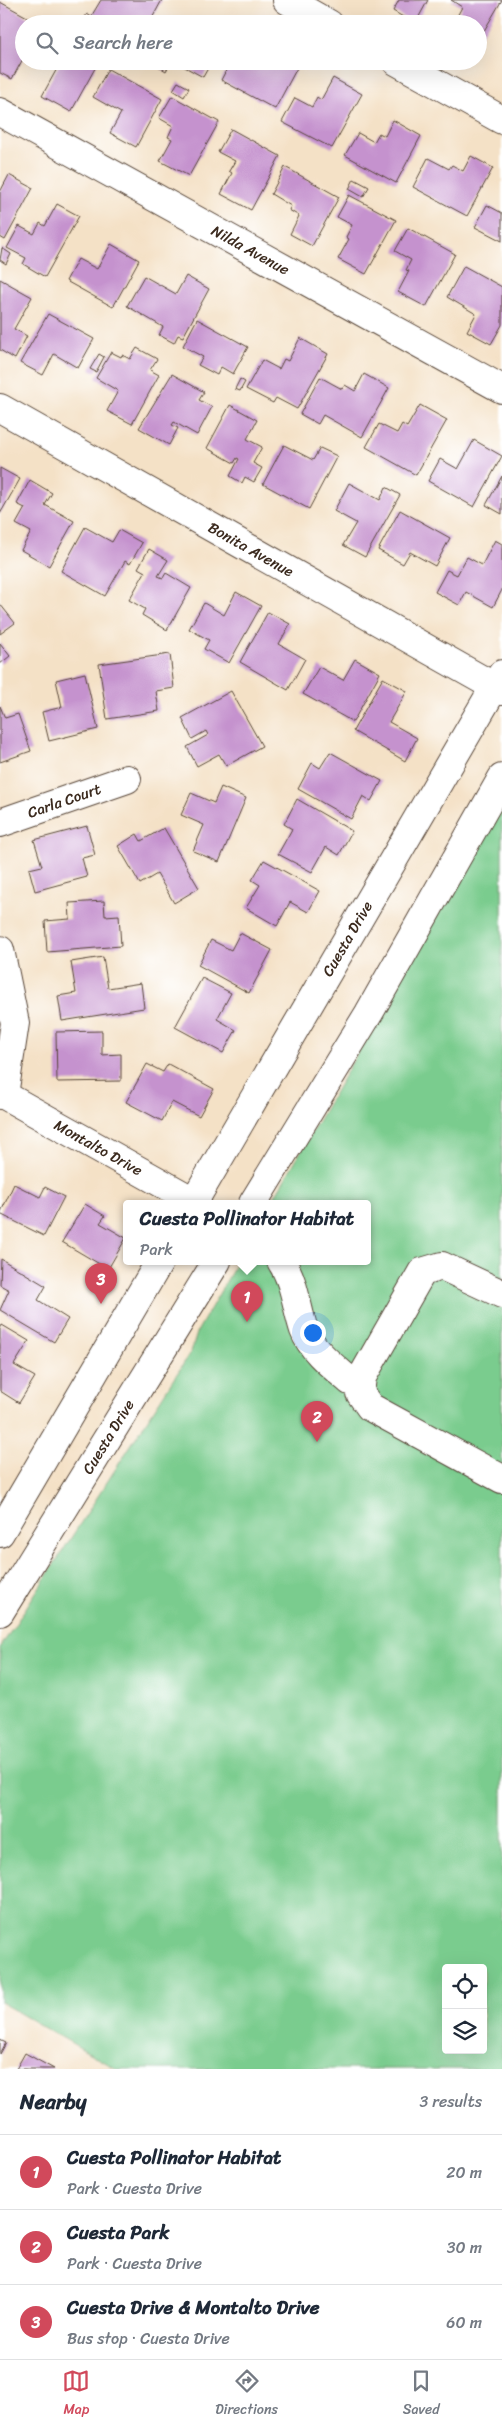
<!DOCTYPE html>
<meta charset="utf-8">
<style>
body{margin:0;font-family:Sriracha,sans-serif;background:#f6f6f7;color:#1f2937}
.controls{position:absolute;right:15px;bottom:15px;display:grid;overflow:hidden;border-radius:5px;box-shadow:0 5px 20px #0002}
.controls button{width:45px;height:45px;display:grid;place-items:center;padding:0;border:0;border-bottom:1px solid #e0e1e3;background:#fff;color:#1f2937;font:25px sans-serif}
.you{position:absolute;left:312px;top:1332px;width:18px;height:18px;margin:-12px;border:4px solid #fff;border-radius:50%;background:#1a73e8;box-shadow:0 0 0 8px #1a73e833}
.badge{display:grid;place-items:center;width:32px;height:32px;border-radius:50%;background:#d1495b;color:#fff;font-size:16px;font-weight:700}
.pin{position:absolute;translate:-50% -41px;filter:drop-shadow(0 1px 2px #0008)}
.pin::after{content:'';position:absolute;top:26px;width:18px;height:15px;background:inherit;clip-path:polygon(0 0,100% 0,50% 100%)}
.popup{position:absolute;left:123px;top:1200px;width:248px;height:65px;box-sizing:border-box;display:grid;place-content:center;border-radius:5px;background:#fff;filter:drop-shadow(0 1px 4px #0005);font-size:16px;white-space:nowrap;color:#747a83}
.popup b{font-size:19px;color:#1f2937}
.popup::after{content:'';position:absolute;left:50%;top:100%;margin-left:-10px;border:10px solid transparent;border-top-color:#fff}
.list{margin:0;padding:0;list-style:none}
h2{display:flex;justify-content:space-between;align-items:center;height:65px;margin:0;padding:0 20px;font-size:21px}
h2 small{font-size:16px;font-weight:400;color:#747a83}
.list li{display:grid;grid-template-columns:32px 1fr auto;gap:15px;align-items:center;box-sizing:border-box;height:75px;padding:0 20px;border-top:1px solid #e0e1e3}
.list b{display:block;font-size:19px;white-space:nowrap}
.list p{margin:0;font-size:16px;white-space:nowrap;color:#747a83}
.list em{font-size:16px;font-style:normal;color:#747a83}
.icon{flex:none;width:28px;height:28px;fill:none;stroke:currentColor;stroke-width:2;stroke-linecap:round;stroke-linejoin:round}
.map{position:relative;flex:none;width:502px;height:2069px;overflow:hidden}
.search{position:absolute;background:#fff;box-shadow:0 5px 20px #0002;left:15px;right:15px;top:15px;height:55px;display:flex;align-items:center;gap:12px;box-sizing:border-box;padding:0 18px;border-radius:28px;color:#747a83;font-size:19px}
.sheet{height:290px;background:#fff}
nav{display:flex;justify-content:space-around;align-items:center;box-sizing:border-box;height:70px;border-top:1px solid #e0e1e3;background:#fff;font-size:14px;color:#747a83}
nav a{display:grid;justify-items:center;gap:2px}
nav .on{color:#d1495b}
.map>svg:first-child{display:block}
</style>
<div class="map">
<svg width="502" height="2069" viewBox="0 0 502 2069">
<rect width="100%" height="100%" fill="#fff"/>
<filter id="ink" filterUnits="userSpaceOnUse"><feTurbulence type="fractalNoise" baseFrequency=".02" numOctaves="2"/><feDisplacementMap in="SourceGraphic" scale="10" xChannelSelector="R" yChannelSelector="G"/><feConvolveMatrix kernelMatrix="1 2 1 2 8 2 1 2 1" color-interpolation-filters="sRGB"/></filter>
<filter id="wash" filterUnits="userSpaceOnUse"><feTurbulence type="fractalNoise" baseFrequency=".0096" numOctaves="4" result="noise"/><feDisplacementMap in="SourceGraphic" scale="20" xChannelSelector="R" yChannelSelector="G"/><feGaussianBlur stdDeviation="1.12" result="paint"/><feColorMatrix in="noise" values="0 0 0 0 0 0 0 0 0 0 0 0 0 0 0 0 0 1.4 0 .05"/><feComposite in="paint" operator="in"/></filter>
<g filter="url(#wash)">
<rect width="100%" height="100%" fill="#f4e1c6"/>
<path fill="#7acc8e" stroke="#5a7b56" fill-rule="evenodd" d="M502 802V2069H117L0 2002V1648L191 1352 198 1330 238 1261H367V1203H271ZM446 1968H483V2050H446Z"/>
<g id="blocks">
<path fill="#c592ce" d="M101 0H162L149 24H108L92 15Z
M399 0H428L415 24 393 11Z
M451 0H502L478 41V24H453L462 7Z
M0 2 40 24H24V57L12 79 0 73Z
M87 14 96 20 94 24H81Z
M198 17 211 24H194Z
M53 61H99L71 112 42 96 59 65Z
M154 61H169L171 62 166 71 153 63Z
M174 61H212L203 77Z
M231 61H253L258 64 259 61H264L270 64 271 61H290L298 66 275 109 221 80Z
M108 69 162 99 136 147 110 133 121 113 93 97Z
M333 78 362 94 332 148 282 122 295 98 312 107 317 97 321 100Z
M178 82 189 88 184 97 173 90Z
M172 96 219 122 189 176 160 161 172 139 168 137 173 126 159 118Z
M393 120 421 136 396 183 345 155 358 133 374 142 379 133 385 136Z
M231 129 280 156 251 210 221 194 232 173 229 171 235 161 218 152Z
M471 156 493 168 467 216 413 187 428 158 449 169 452 165 463 171Z
M285 167 339 197 312 246 290 234 299 216 289 210 291 206 271 194Z
M9 175 33 188 5 240 0 237V192Z
M354 179 369 187 363 197 349 189Z
M349 195 396 220 366 274 338 259 349 239 346 237 352 225 337 217Z
M57 204 79 216 45 277 23 264 26 258 7 248 19 226 34 234 40 223 45 226Z
M487 205 502 213V241L475 227Z
M408 228 455 254 426 307 398 292 409 271 406 270 411 260 395 251Z
M111 244 139 260 113 307 66 281 78 259 97 269Z
M2 248 11 254 6 264 0 260Z
M464 266 502 287V325L491 344 467 331 476 314 447 297Z
M144 276 176 294 186 276 209 289 183 337 178 335 174 343 159 335 163 327 127 306Z
M0 279 32 297 14 329 27 336 15 359 0 350Z
M48 314 94 339 78 368 54 354 43 375 20 363Z
M197 319 248 347 233 374 221 367 217 375 198 365 203 357 183 346Z
M300 338 328 354 297 409 276 398 273 403 246 389 262 360 279 369 284 359 288 361Z
M137 348 157 359 150 370 159 375 132 424 107 411 118 391 96 378 111 352 121 357 122 355 130 359Z
M99 354 104 357 96 372 90 369Z
M172 374 204 392 199 400 212 407 197 435 174 422 172 425 178 428 169 445 139 428Z
M364 374 389 388 362 437 323 415 318 424 300 414 320 377 342 389 345 385 355 391Z
M240 379 245 382 240 391 235 389Z
M230 405 257 420 247 439 262 447 253 463 262 468 254 482 245 477 242 483 230 476 239 459 237 458 234 463 207 448Z
M420 405 447 420 416 475 366 447 379 424 397 433 402 424 407 427Z
M474 440 502 456 474 507 428 481 440 459 458 469Z
M284 445 313 460 320 448 337 456 309 509 263 484Z
M0 468 20 479 0 514Z
M502 476V514L486 505Z
M30 480 52 493 45 505 74 521 49 566 21 550 31 532 16 524 25 508 17 504Z
M349 483 380 500 386 487 400 495 365 557 343 545 356 523 334 511Z
M400 510 450 538 435 566 410 552 403 564 378 550Z
M85 527 112 542 119 530 142 543 130 564 125 561 105 596 61 571Z
M495 540 502 544V590L493 607 466 592 459 605 435 592 447 570 457 575 467 557 482 565Z
M149 549 168 560 158 576 163 578 166 573 191 588 167 630 142 615 145 609 129 600 145 572 138 568Z
M236 592 261 606 229 663 204 649 209 640 189 629 204 603 224 615Z
M0 604 15 623 0 634Z
M268 612 290 624 279 644 305 659 288 690 240 662Z
M0 643 10 656 0 664Z
M170 654 174 688 156 691 159 711 107 719 99 664Z
M355 659 380 673 353 722 303 694 319 667 343 680Z
M85 673 98 729 49 741 42 712 62 707 56 680Z
M383 678 407 691 389 722 417 738 405 761 353 731Z
M231 691 262 746 226 766 219 754 197 766 187 747 208 735 206 731 192 739 182 718Z
M0 706 5 718 18 714 31 751 0 762Z
M330 752 382 781 371 801 363 796 351 819 298 789 312 763 320 768Z
M221 787 246 798 219 862 193 851 204 825 181 815 191 793 214 803Z
M297 799 352 831 339 855 326 847 312 872 278 854 292 829 284 824Z
M87 826 95 855 82 858 87 877 35 891 29 869 42 866 34 840Z
M164 828 199 888 174 903 157 874 140 884 118 846 137 834 141 841Z
M264 860 320 891 308 912 290 902 277 926 246 908 260 885 252 880Z
M104 901 105 916 119 915 121 946 47 952 45 921 70 919 69 903Z
M240 933 272 950 249 993 198 965 211 940 231 950Z
M103 957 108 988 141 983 144 1008 62 1021 58 996 76 993 71 962Z
M202 978 231 993 217 1019 236 1030 223 1053 175 1027Z
M102 1031V1055L121 1054V1081L57 1082 56 1032Z
M147 1064 163 1072 168 1064 214 1089 199 1116 172 1102 162 1121 126 1102Z
M14 1184 40 1197 45 1187 64 1197 44 1236 0 1214Z
M85 1204 105 1216 100 1223 126 1238 108 1269 62 1242Z
M1 1259 46 1286 38 1300 68 1319 54 1342 0 1310 9 1290 0 1285Z
M2 1325 29 1341 14 1365 35 1377 19 1403 0 1391V1329Z
M0 2040 6 2043 0 2054Z
M25 2053 54 2069H16Z"/>
</g>
</g>
<g filter="url(#ink)">
<use href="#blocks" fill-opacity="0" stroke="#574537" stroke-width="1"/>
<g fill="none" stroke-linecap="round" stroke-linejoin="round">
<defs>
<g id="minor">
<path d="M287 0 329 24"/>
<path d="M396 61 502 120"/>
<path id="s1" d="M0 112 502 389"/>
<path id="s2" d="M0 408 502 691"/>
<path id="s3" d="M0 823 127 779"/>
<path d="M0 950 15 1023 4 1095"/>
<path id="s4" d="M0 1095H4L197 1203"/>
<path d="M281 1261C295 1282 296 1306 304 1330 312 1351 334 1367 350 1381L362 1377"/>
<path d="M502 1294 442 1266 422 1272 362 1377 360 1393 370 1407 502 1479"/>
</g>
<g id="major">
<path id="s5" d="M193 1203 502 674"/>
<path d="M253 1203 369 1013 502 778"/>
<path d="M0 1533 160 1261"/>
<path id="s6" d="M0 1612 217 1261"/>
</g>
</defs>
<use href="#minor" stroke="#574537" stroke-width="30"/>
<use href="#major" stroke="#574537" stroke-width="30"/>
<use href="#minor" stroke="#fff" stroke-width="28"/>
<use href="#major" stroke="#fff" stroke-width="28"/>
</g>
</g>
<g text-anchor="middle" dominant-baseline="central" stroke-width="5" stroke-linejoin="round" paint-order="stroke">
<g font-size="15" fill="#3b2a1e" stroke="#fff">
<text stroke="none"><textPath href="#s1" startOffset="286">Nilda Avenue</textPath></text>
<text stroke="none"><textPath href="#s2" startOffset="288">Bonita Avenue</textPath></text>
<text stroke="none"><textPath href="#s3" startOffset="68">Carla Court</textPath></text>
<text stroke="none"><textPath href="#s5" startOffset="306">Cuesta Drive</textPath></text>
<text stroke="none"><textPath href="#s4" startOffset="112">Montalto Drive</textPath></text>
<text stroke="none"><textPath href="#s6" startOffset="206">Cuesta Drive</textPath></text>
</g>
</g>
</svg>
<div class="controls">
<button><svg class="icon" aria-label="locate" viewBox="0 0 24 24"><circle cx="12" cy="12" r="6"/><path d="M12 2v4M12 18v4M2 12h4M18 12h4"/></svg></button>
<button><svg class="icon" aria-label="layers" viewBox="0 0 24 24"><path d="M12 4l9 5-9 5-9-5zM3 14l9 5 9-5"/></svg></button>
</div>
<div class="you"></div>
<div class="pin badge" style="left:247px;top:1322px">1</div>
<div class="popup"><b>Cuesta Pollinator Habitat</b>Park</div>
<div class="pin badge" style="left:317px;top:1442px">2</div>
<div class="pin badge" style="left:101px;top:1304px">3</div>
<div class="search"><svg class="icon" aria-label="search" viewBox="0 0 24 24"><circle cx="10" cy="10" r="6"/><path d="M15 15l6 6"/></svg>Search here</div>
</div>
<section class="sheet">
<h2>Nearby<small>3 results</small></h2>
<ul class="list">
<li><span class="badge">1</span><div><b>Cuesta Pollinator Habitat</b><p>Park · Cuesta Drive</p></div><em>20 m</em></li>
<li><span class="badge">2</span><div><b>Cuesta Park</b><p>Park · Cuesta Drive</p></div><em>30 m</em></li>
<li><span class="badge">3</span><div><b>Cuesta Drive &amp; Montalto Drive</b><p>Bus stop · Cuesta Drive</p></div><em>60 m</em></li>
</ul>
</section>
<nav>
<a class="on"><svg class="icon" aria-label="map" viewBox="0 0 24 24"><path d="M3 6l6-2 6 2 6-2v14l-6 2-6-2-6 2zM9 4v14M15 6v14"/></svg>Map</a>
<a><svg class="icon" aria-label="directions" viewBox="0 0 24 24"><path d="M12 3l9 9-9 9-9-9zM9 14v-3h6M13 9l2 2-2 2"/></svg>Directions</a>
<a><svg class="icon" aria-label="saved" viewBox="0 0 24 24"><path d="M7 4h10v16l-5-4-5 4z"/></svg>Saved</a>
</nav>
